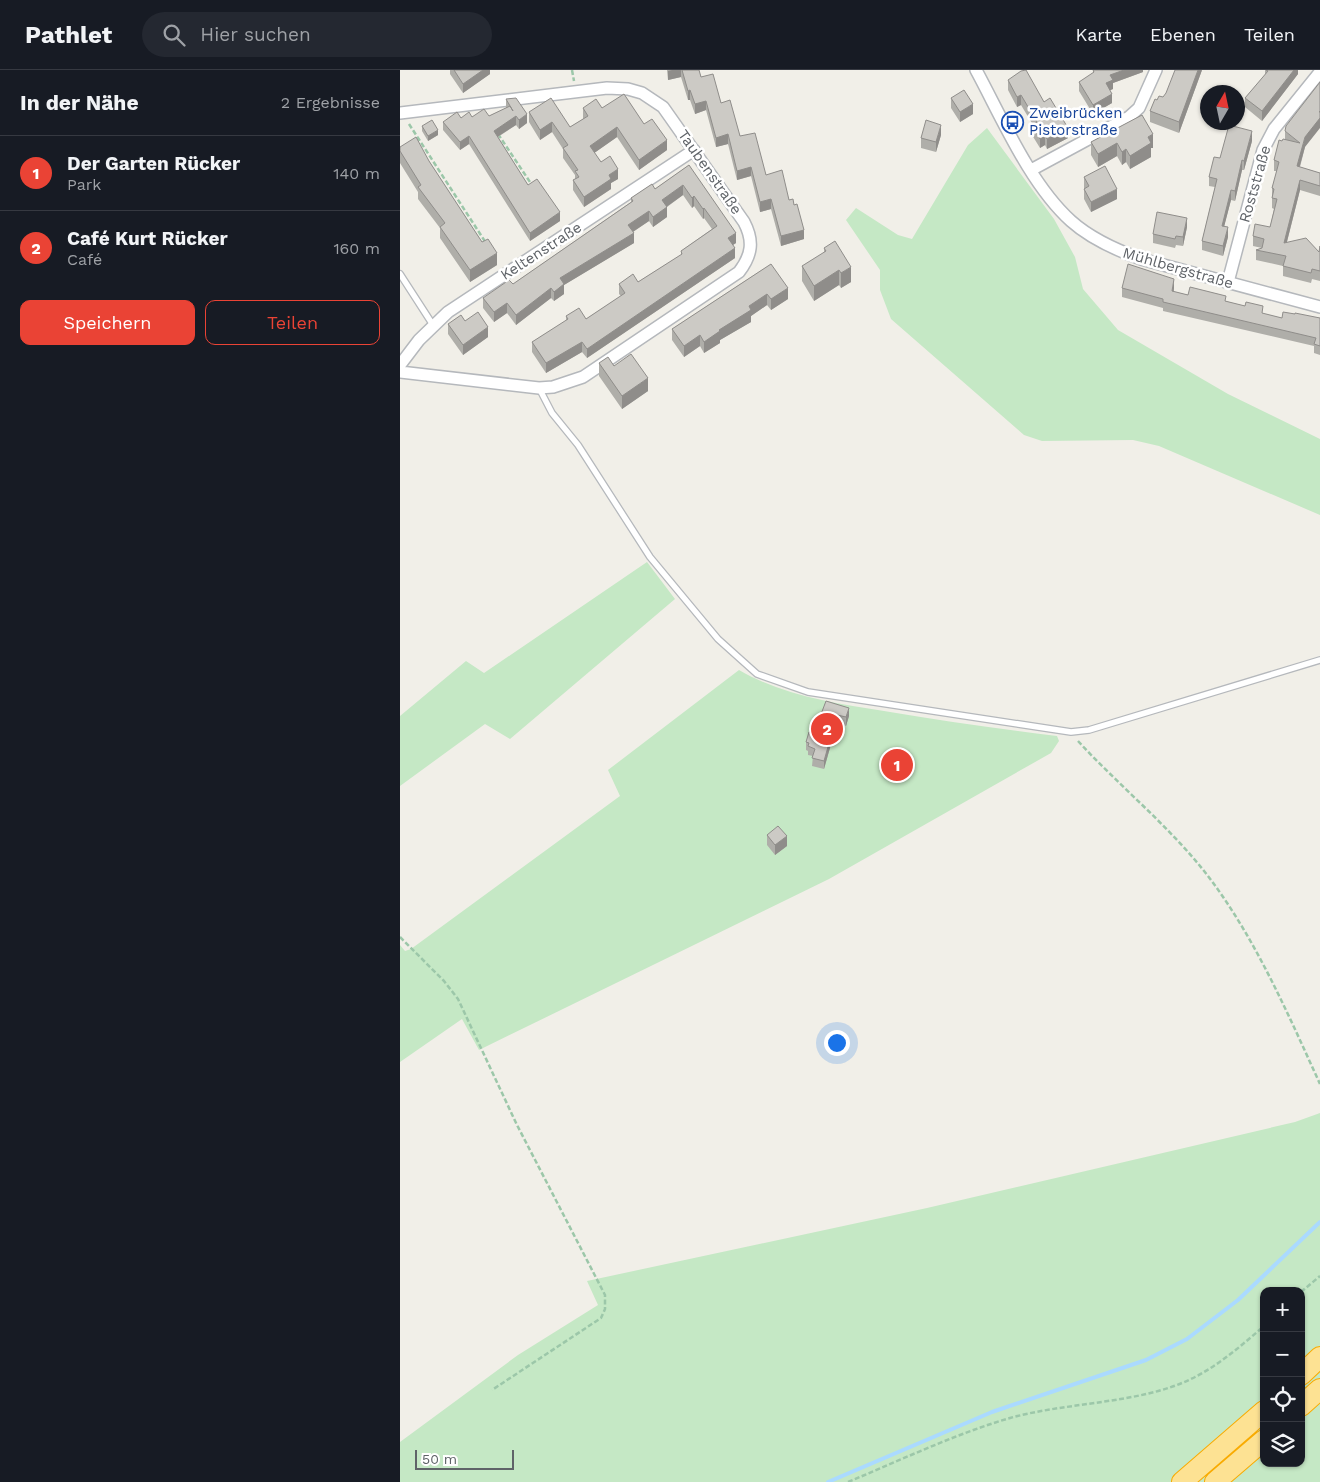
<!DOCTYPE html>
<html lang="de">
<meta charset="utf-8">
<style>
body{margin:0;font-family:"Work Sans",sans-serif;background:#242831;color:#f1f3f6}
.controls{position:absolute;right:15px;bottom:15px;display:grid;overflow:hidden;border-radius:10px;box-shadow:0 1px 4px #0004}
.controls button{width:45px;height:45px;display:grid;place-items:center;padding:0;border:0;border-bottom:1px solid #363941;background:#171b24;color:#f1f3f6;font:25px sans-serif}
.compass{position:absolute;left:800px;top:15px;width:45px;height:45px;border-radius:50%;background:#171b24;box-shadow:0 1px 4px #0004;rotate:9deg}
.scale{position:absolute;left:15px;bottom:12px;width:99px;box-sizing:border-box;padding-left:5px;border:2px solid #5f6368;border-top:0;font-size:14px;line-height:18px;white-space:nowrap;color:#5f6368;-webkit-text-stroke:4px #fff;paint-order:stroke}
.you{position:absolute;left:436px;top:972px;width:18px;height:18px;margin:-12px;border:4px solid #fff;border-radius:50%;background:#1a73e8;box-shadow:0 0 0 8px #1a73e833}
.badge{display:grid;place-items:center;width:32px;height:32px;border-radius:50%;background:#ea4335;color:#fff;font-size:16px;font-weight:700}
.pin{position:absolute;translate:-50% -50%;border:2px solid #fff;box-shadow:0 1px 5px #0006}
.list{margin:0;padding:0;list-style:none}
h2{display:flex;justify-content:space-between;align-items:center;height:65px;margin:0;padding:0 20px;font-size:21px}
h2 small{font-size:16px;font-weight:400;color:#9ea1a6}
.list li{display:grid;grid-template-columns:32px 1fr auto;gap:15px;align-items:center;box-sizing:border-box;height:75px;padding:0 20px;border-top:1px solid #363941}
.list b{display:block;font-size:19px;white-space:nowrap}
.list p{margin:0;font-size:16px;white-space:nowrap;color:#9ea1a6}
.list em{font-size:16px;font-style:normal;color:#9ea1a6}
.actions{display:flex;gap:10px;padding:15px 20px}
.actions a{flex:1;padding:11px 0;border:1px solid #ea4335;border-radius:10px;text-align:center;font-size:18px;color:#ea4335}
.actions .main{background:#ea4335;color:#fff}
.icon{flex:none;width:28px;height:28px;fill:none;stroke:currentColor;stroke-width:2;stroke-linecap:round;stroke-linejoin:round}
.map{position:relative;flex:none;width:920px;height:1412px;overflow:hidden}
header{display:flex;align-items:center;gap:30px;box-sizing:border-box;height:70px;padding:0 25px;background:#171b24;border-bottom:1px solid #363941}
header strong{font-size:24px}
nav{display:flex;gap:28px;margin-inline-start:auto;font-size:18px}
.search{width:350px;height:45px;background:#242831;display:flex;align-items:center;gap:12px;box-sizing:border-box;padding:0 18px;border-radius:28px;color:#9ea1a6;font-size:19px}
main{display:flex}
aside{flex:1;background:#171b24}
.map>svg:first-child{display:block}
</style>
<header>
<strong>Pathlet</strong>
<div class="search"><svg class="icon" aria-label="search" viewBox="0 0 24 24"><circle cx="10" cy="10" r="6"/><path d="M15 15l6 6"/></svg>Hier suchen</div>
<nav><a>Karte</a><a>Ebenen</a><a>Teilen</a></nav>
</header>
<main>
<aside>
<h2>In der Nähe<small>2 Ergebnisse</small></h2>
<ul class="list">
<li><span class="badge">1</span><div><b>Der Garten Rücker</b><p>Park</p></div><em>140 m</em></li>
<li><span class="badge">2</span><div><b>Café Kurt Rücker</b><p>Café</p></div><em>160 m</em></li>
</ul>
<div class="actions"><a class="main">Speichern</a><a>Teilen</a></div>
</aside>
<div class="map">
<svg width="920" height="1412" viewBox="0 0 920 1412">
<rect width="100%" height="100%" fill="#f1efe8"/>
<path fill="#c5e8c5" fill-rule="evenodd" d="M587 58 654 149 675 187 683 219 718 260 828 324 920 369V445L759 376 733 370 642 371 624 365 491 249 480 220V200L446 150 456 138 498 165 512 169 568 75Z
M247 492 275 529 110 669 85 654 0 716V646L66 591 84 603Z
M339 600C384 626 434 633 484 641 542 651 600 659 657 666L659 671 651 683 429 809 79 980 62 949 0 992V875L5 881 11 879 220 726 208 700Z
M920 1043V1412H0V1372L118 1285 198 1235 187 1211 527 1138 895 1052ZM864 1221H901V1393H864Z"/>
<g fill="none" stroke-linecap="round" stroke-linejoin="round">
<path stroke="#aadaff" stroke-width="4" d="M428 1412 592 1342 746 1290 787 1269 838 1230 920 1152"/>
<defs>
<path id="lane" d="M0 204 33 255
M139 318 152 343 178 375 250 487 318 569 357 604 408 622 671 662 689 660 920 590"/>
<path id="street" d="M576 0C602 48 630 114 671 151 691 169 716 180 741 189L920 237
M0 43 207 18 228 19 242 23 263 37 344 152C354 171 352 185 339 202L183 307 153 317 139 318 0 302
M631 100 729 47 739 38 756 0
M828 212 863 80 874 59 920 2
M0 295 19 270 48 242 294 80"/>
<path id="highway" d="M901 1305 920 1287
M901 1336 920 1319
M782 1412 864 1341
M815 1412 864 1370"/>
</defs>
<use href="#lane" stroke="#b5b8bc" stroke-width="8"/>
<use href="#street" stroke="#b5b8bc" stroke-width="14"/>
<use href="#highway" stroke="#f9ab00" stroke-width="22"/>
<path stroke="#9cc7a9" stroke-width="2.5" stroke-dasharray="5 2.5" stroke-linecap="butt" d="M172 0 174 11
M9 54 86 173
M98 64 132 115
M678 671C721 718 772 758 811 810 857 872 888 944 920 1014
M0 867 44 911 58 929 117 1055 205 1225V1239L201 1248 92 1320
M901 1222 920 1206
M448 1412C501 1390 555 1364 610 1348 667 1332 739 1334 791 1309 818 1296 841 1276 864 1256"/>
<use href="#lane" stroke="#fff" stroke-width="5.5"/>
<use href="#street" stroke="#fff" stroke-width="11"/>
<use href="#highway" stroke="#fde293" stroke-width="20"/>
</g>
<path fill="#afaea9" d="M50 0H90V4L63 23 50 4Z
M267 0H299L301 7 321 33 340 66 366 105 389 130 404 169 381 176 371 139 360 142 351 106 337 110 328 74 316 77 306 40 295 44 290 30H288L281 7 268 10Z
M693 0H743V2L713 13V19L710 20 712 33 693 44 679 21V12L693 4Z
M802 0 779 63 750 52V41L757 30 763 27Z
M865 0H898V4L862 51 845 37V28L865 5Z
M608 10 644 32 668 68 647 79 645 75 640 78 632 65V55H633L621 35 617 37 608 20Z
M551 28 573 44 560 52 551 38Z
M106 29 127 53 119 59 116 55 98 67 128 115 160 151 130 171 69 74 60 80 43 60V52L61 48 89 46 106 38Z
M183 38H202L244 54 267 80 239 100 217 67 194 83 201 92 218 109 211 113V119L184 137 173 120V110L175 109V105L163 88V79L152 62 140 70 129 52V42L170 57 183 49Z
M742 45 753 78H751V87L730 99 726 92 722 95 717 86 698 97 691 85V72Z
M22 56 38 65 28 71 22 61Z
M885 61 905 77 900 97 920 103V126L900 120 887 172 919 182 920 176V211L912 209 911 213 883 206V196L856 190V180L862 178 853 176V166L870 157 874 139 872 138V118L877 101H874V90L882 71 885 69Z
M541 65 536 82 521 78V68Z
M852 71 844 100H842L835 131 831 130 824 156 828 167 823 186 802 180V171L815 117 809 116V107L820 88Z
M0 77 29 91 97 195 70 212 40 168V158L18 129V122L0 93Z
M289 95 336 173 333 175 335 188 187 288 182 282 146 303 132 282V272L166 251V246L186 249 221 226 219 224V214L238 212 281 185V181L312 159 304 148 303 149 294 136 292 138 283 125 267 137V147L253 157 249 151 233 162 234 173 164 215V224L154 231 151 228 116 255 107 243 94 252 83 238V228L113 214 231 132V128L255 119Z
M684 107 717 129 691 142 684 129Z
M787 157 783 176 776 175 775 178 753 173V164Z
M424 178 451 212 441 218 439 215 414 231 402 211V196L424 183Z
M371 194 388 229 371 240 367 235 351 246V252L320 270V273L304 283 300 276 284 287 272 270V259Z
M722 218H774V222L788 225 826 231 863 244 882 248 895 244 920 248V285L914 283V276L763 241V238L722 227Z
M65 251 88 267 63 285 48 264V254Z
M199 293 214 296 248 321 222 339 199 306Z
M426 631 449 646 446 656 437 653 424 699 412 696 413 686 408 685V681L406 680V672L415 660Z
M367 765 387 776 375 785 367 775Z"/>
<path fill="#8f8d8a" d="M83 0H90V4L63 23V14Z
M272 0H281V7L268 10V1Z
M724 0H743V2L713 13V19L706 22V13L710 5Z
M798 0H802L779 63V52Z
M894 0H898V4L862 51V41Z
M290 20V30H288V21Z
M712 24V33L693 44V35Z
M621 25V35L617 37V27Z
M306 31V40L295 44V34Z
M573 34V44L560 52V42Z
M920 41V58L905 77 897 106V96L905 67Z
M127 44V53L119 59V50Z
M116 46V55L94 69V61Z
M152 52V62L140 70V60Z
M541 55V65L536 82V72Z
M217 57V67L190 86V76Z
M668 58V68L647 79V69Z
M38 60V65L28 71V66Z
M852 61V71L844 100V91Z
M328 64V74L316 77V68Z
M753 64V78H751V87L730 99V86L748 67Z
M69 66V74L60 80V72Z
M645 66V75L640 78V69Z
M267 70V80L239 100V90Z
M717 73V86L698 97V84Z
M726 79V92L722 95V82Z
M842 90V100L835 131V121Z
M351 97V106L337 110V101Z
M218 99V109L211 113V119L184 137V127L209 105Z
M900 110V120L884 183V173Z
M283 115V125L262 140V130Z
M717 119V129L691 142V132Z
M831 120V130L822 165V156Z
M294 126V136L292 138V128Z
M371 129V139L360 142V132Z
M267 137V147L253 157V147Z
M304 138V148L303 149V139Z
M249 141V151L228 165V155Z
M160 142V151L130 171V163Z
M787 148V157L783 176V167Z
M828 157V167L823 186V176Z
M404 160V169L381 176V166Z
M234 163V173L164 215V224L154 231V222L160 208Z
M336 163V173L328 178V168Z
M335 178V188L187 288V279Z
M97 183V195L70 212V200Z
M451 197V212L441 218V203Z
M439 200V215L414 231V216Z
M774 209V218L772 230V221Z
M151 218V228L116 255V245Z
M388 218V229L371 240V229Z
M367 224V235L351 246V252L320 270V273L304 283V272L349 236Z
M107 233V243L94 252V242Z
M88 257V267L63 285V275Z
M300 265V276L284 287V276Z
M182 272V282L146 303V293Z
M248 308V321L222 339V326Z
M449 638V646L446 656V647Z
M437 645V653L424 699V691Z
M387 766V776L375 785V775Z"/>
<path fill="#cccac5" stroke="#8f8d8a" d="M54 0H83L63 14Z
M282 0H299L301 7 313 4 321 33 330 30 340 66 355 63 366 105 382 100 389 130 393 129 394 135 397 134 404 160 381 166 371 129 360 132 351 97 337 101 328 64 316 68 306 31 295 34 290 20 288 21Z
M626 0 644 32 650 28 668 58 647 69 645 66 640 69 632 55 637 52 621 25 617 27 608 10 621 1Z
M693 0H724L710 5 713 10 706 13 712 24 693 35 679 12 694 2Z
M775 0H798L779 52 750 41 755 29 757 30 759 26 763 27 766 23Z
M866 0H894L862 41 845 28 868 1Z
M920 12V41L919 42H920V48L905 67 897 96 920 103V116L900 110 884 173 906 168 919 182 920 176V201L912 199 911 203 883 196 886 186 856 180 862 178 864 169 853 166 855 154 870 157 877 129 872 128 874 119 872 118 879 92 874 90 879 70 882 71 883 69 900 73 885 61 886 56Z
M564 20 573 34 560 42 551 28Z
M224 24 244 54 252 49 267 70 239 90 217 57 190 76 201 92 210 86 218 99 209 105 211 109 184 127 173 110 179 107 175 101 178 100 163 78 168 75 152 52 140 60 129 42 151 28 170 57 188 46 183 38 196 29 202 38Z
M116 28 127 44 119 50 116 46 94 61 128 115 137 109 160 142 130 163 69 66 60 72 43 52 57 42 61 48 69 42 72 47 84 39 89 46 110 36 113 41 106 29Z
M742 45 753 64 748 67 751 73 730 86 726 79 722 82 717 73 698 84 691 72Z
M32 50 38 60 28 66 22 56Z
M526 50 541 55 536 72 521 68Z
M829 55 852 61 844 91 842 90 835 121 831 120 822 156 828 157 823 176 802 171 817 109 809 107 814 87 820 88Z
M16 67 29 91 82 172 88 169 97 183 70 200 40 157 45 153 18 117 21 115 0 81V77Z
M289 95 336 163 328 168 335 178 187 279 182 272 146 293 132 272 168 249 166 246 179 238 186 249 225 223 219 214 233 204 238 212 282 184 281 181 317 156 304 138 303 139 294 126 292 128 283 115 262 130 267 137 253 147 249 141 228 155 234 163 160 208 164 214 154 222 151 218 116 245 107 233 94 242 83 228 109 210 113 214 233 131 231 128 252 114 255 119Z
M705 96 717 119 691 132 684 119 689 116 684 107Z
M757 142 787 148 783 167 776 166 775 169 753 164Z
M435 171 451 197 441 203 439 200 414 216 402 196 426 181 424 178Z
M371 194 388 218 371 229 367 224 349 236 351 240 319 260 320 261 304 272 300 265 284 276 272 259Z
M728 194 774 209 772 221 788 225 790 217 826 226 825 231 845 236 846 232 863 236 862 243 882 248 883 242 895 244V243L920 248V276L914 274 916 268 763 232V229L722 218Z
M78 242 88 257 63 275 48 254 61 245 65 251Z
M231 284 248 308 222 326 199 293 208 287 214 296Z
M426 631 449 638 446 647 437 645 424 691 412 688 415 679 408 676 409 673 406 672 409 662 412 663 413 659 415 660Z
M378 756 387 766 375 775 367 765Z"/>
<defs>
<symbol id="bus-ring" viewBox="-11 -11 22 22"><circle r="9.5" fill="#fff" stroke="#1a4fb4" stroke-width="1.5"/><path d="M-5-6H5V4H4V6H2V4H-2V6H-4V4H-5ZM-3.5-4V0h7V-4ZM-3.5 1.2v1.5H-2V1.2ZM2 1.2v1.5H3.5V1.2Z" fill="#1a4fb4"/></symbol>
</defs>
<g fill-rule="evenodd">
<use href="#bus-ring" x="600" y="40" width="25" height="25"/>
</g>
<g text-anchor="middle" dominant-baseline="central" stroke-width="5" stroke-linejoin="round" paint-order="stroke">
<g font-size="15" fill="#164399" stroke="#fff" text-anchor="start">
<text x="629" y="43">Zweibrücken<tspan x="629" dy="17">Pistorstraße</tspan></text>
</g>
<g font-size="15" fill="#5f6368" stroke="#fff">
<text transform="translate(310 102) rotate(55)">Taubenstraße</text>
<text transform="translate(855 114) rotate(-74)">Roststraße</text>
<text transform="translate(141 181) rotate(-33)">Keltenstraße</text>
<text transform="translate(778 198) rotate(16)">Mühlbergstraße</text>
</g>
</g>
</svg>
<div class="controls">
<button>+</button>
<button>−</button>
<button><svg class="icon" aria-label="locate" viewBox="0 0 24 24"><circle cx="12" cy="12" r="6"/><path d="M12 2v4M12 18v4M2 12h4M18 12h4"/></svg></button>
<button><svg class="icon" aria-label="layers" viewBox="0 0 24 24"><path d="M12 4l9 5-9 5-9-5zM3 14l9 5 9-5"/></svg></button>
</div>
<svg class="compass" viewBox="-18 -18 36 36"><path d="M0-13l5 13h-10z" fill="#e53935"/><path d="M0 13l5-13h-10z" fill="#9ea1a6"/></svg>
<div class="scale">50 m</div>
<div class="you"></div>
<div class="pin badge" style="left:497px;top:695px">1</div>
<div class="pin badge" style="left:427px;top:659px">2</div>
</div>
</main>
